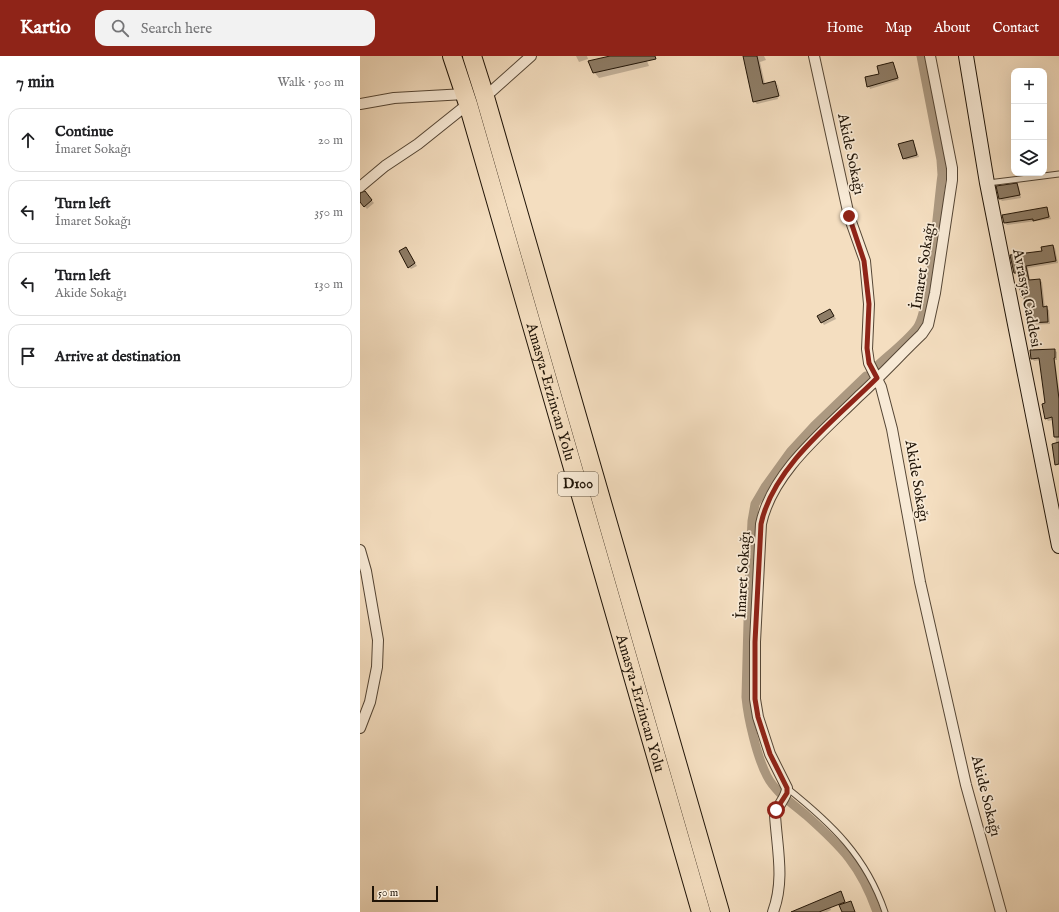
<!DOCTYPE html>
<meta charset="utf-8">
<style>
body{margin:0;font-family:"IM FELL English",serif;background:#f2f2f2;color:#202124}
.controls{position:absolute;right:12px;top:12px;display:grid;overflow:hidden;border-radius:8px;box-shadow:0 4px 16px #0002}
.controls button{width:36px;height:36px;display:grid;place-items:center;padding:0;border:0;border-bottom:1px solid #e0e0e0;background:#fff;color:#202124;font:20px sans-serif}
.scale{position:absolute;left:12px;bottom:10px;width:66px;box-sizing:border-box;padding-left:4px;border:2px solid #201407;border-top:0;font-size:11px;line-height:14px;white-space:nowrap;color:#201407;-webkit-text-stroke:3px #f8ead6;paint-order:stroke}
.stop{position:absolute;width:12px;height:12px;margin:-9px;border:3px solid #8f2418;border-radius:50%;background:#fff}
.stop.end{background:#8f2418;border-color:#fff;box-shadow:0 1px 4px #0008}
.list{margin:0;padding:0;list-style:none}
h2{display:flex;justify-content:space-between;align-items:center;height:52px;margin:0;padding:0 16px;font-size:17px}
h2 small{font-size:13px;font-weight:400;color:#757577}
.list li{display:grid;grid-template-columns:26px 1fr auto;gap:12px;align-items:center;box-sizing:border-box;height:64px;margin:0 8px 8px;padding:0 8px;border:1px solid #e0e0e0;border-radius:12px}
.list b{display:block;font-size:15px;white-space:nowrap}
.list p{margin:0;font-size:13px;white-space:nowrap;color:#757577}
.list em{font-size:13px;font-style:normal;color:#757577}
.icon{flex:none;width:22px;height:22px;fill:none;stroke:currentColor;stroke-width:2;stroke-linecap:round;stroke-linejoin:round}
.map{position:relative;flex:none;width:699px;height:856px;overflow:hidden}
header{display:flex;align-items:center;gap:24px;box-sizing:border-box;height:56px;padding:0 20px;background:#8f2418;color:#fff}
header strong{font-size:19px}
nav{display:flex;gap:22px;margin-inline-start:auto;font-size:14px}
.search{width:280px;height:36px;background:#f2f2f2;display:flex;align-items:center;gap:10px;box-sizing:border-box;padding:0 14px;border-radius:12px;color:#757577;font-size:15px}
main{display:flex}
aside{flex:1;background:#fff}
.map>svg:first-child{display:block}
</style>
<header>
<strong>Kartio</strong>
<div class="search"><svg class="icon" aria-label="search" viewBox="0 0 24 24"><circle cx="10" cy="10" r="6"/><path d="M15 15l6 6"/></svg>Search here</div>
<nav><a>Home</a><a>Map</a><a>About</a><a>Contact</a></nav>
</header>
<main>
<aside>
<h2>7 min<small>Walk · 500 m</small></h2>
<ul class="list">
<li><svg class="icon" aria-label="ahead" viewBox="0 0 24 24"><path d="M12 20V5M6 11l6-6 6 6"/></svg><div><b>Continue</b><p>İmaret Sokağı</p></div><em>20 m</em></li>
<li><svg class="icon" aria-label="left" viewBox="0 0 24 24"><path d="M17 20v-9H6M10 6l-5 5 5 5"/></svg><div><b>Turn left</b><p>İmaret Sokağı</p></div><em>350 m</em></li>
<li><svg class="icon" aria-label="left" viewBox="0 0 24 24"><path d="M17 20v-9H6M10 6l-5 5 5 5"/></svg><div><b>Turn left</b><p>Akide Sokağı</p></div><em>130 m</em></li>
<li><svg class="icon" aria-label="arrive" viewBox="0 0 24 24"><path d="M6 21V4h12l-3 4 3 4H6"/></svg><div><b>Arrive at destination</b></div></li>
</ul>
</aside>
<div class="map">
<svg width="699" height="856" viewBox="0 0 699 856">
<rect width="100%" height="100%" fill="#f4dec0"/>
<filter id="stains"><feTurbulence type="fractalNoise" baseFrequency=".005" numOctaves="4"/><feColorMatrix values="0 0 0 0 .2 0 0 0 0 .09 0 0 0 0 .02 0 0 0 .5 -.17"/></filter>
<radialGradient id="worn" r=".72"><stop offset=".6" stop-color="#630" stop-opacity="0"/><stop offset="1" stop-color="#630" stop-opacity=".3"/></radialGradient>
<path fill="#0003" d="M216 0H227L228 3 219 6Z
M254 0H285L289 10 239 22 234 16Z
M384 0H404L406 4 400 6 405 28 415 26 418 29 421 43 417 28H415L418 43 397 48 394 45Z
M533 7 539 24 510 33 506 22 520 19Z
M553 85 559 101 546 104 544 102Z
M657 128 659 131 661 142 642 145 640 143 637 131Z
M0 139H7L14 147 7 153 0 145Z
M687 152 691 163 647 169 645 167Z
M693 190 695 192 698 207 668 212 670 225 679 224 682 226 685 252 689 254 690 268 670 269 668 267 659 219 654 217Z
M46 192 57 210 51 213 49 211Z
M472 256 476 263 464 269 458 260Z
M694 294 697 296V304H695L699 334V408L693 364 688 365 686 362V348L681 304 674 305 672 302Z
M466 841 471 854 467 856H437Z"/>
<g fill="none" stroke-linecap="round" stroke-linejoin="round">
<path stroke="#ac9981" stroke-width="9" d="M517 310C530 298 546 286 557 272 570 255 578 147 582 119L581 104 561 0
M506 320 454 370 431 395 405 431 395 448 392 465 389 529 386 641C388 663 397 701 407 720 415 736 433 748 446 759 482 791 501 810 517 856"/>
</g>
<path fill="#8e7d67" stroke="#201407" d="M250 0H295L296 3 233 17 228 5Z
M383 0H397L403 28 415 25 419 40 393 46Z
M533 6 538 22 507 31 505 21 519 18 517 10Z
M553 84 557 99 543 103 538 88Z
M657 127 660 139 639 143 636 130Z
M5 135 12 144 4 151 0 146V137Z
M687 151 689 161 673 165V163L644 167 642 159Z
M693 189 696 205 666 210 669 224 680 223 683 251 687 250 688 266 667 267 664 240 661 241 658 217H654L650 199 682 195 681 191Z
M46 191 55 207 48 212 39 195Z
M470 253 474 260 461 267 457 260Z
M695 293V302H694L699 343V381H694L692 361 685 363 682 348 685 347 679 302 671 303 670 294Z
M699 386V408L695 409 692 388Z
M481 835 485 846 459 856H431Z
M491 845 495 856H482L479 849Z"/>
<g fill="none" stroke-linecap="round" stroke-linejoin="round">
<defs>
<path id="lane" d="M628 127 699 118
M427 732C472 768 506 800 525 856"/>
<path id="street" d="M454 0 489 160 505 205 509 248 507 293 509 307 521 331 532 373 560 526 606 729 641 856
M125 41 171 0
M0 48 34 42 105 38
M0 131 25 110 58 88 108 48
M0 494 6 515 18 584 17 611 10 646 0 672
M413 856C425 824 417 792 415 759 417 749 427 742 427 732L410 698 398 661 395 643V586L401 468C412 416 463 376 499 340 521 320 541 298 562 278L568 269 575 237 592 124V112L570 0"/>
<path id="secondary" d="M606 0 627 127 699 490"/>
<g id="highway">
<path id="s1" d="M92 0 108 48 341 856"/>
<path d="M112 0 125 41 360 856"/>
</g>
</defs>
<use href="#lane" stroke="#554635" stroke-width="7"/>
<use href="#street" stroke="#554635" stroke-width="12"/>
<use href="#secondary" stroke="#201407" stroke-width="16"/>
<use href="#highway" stroke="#201407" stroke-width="20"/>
<use href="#lane" stroke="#f8ead6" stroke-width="5"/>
<use href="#street" stroke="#f8ead6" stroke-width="10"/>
<use href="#secondary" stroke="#f8ead6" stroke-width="14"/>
<use href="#highway" stroke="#f4dec0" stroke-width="18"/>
</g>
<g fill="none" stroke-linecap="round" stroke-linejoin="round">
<path stroke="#8f2418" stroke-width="5" d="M416 754 427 737V732L410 698 398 661 395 643V586L401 468C413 410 476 363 517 322L509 307 507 292 509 248 504 205 489 160"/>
</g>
<g text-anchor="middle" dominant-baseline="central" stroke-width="3.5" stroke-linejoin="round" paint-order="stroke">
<rect fill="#f8ead6" stroke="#615445" stroke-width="1" x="198" y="416" width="40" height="24" rx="3"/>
<g font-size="14" font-weight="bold" fill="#201407">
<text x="218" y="428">D100</text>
</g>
<g font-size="15" fill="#201407" stroke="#f8ead6">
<text transform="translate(491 98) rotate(78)">Akide Sokağı</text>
<text transform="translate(563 210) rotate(-81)">İmaret Sokağı</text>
<text transform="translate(667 242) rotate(79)">Avrasya Caddesi</text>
<text stroke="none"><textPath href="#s1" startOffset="350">Amasya-Erzincan Yolu</textPath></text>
<text transform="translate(557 425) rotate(80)">Akide Sokağı</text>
<text transform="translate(383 519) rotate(-87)">İmaret Sokağı</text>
<text stroke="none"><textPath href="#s1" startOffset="674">Amasya-Erzincan Yolu</textPath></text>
<text transform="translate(626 740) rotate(76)">Akide Sokağı</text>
</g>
</g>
<rect width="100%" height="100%" filter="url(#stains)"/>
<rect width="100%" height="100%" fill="url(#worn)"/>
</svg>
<div class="controls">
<button>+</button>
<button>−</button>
<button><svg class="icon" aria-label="layers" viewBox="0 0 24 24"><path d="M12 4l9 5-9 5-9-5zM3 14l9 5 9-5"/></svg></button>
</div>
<div class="scale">50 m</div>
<div class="stop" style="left:416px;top:754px"></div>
<div class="stop end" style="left:489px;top:160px"></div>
</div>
</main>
